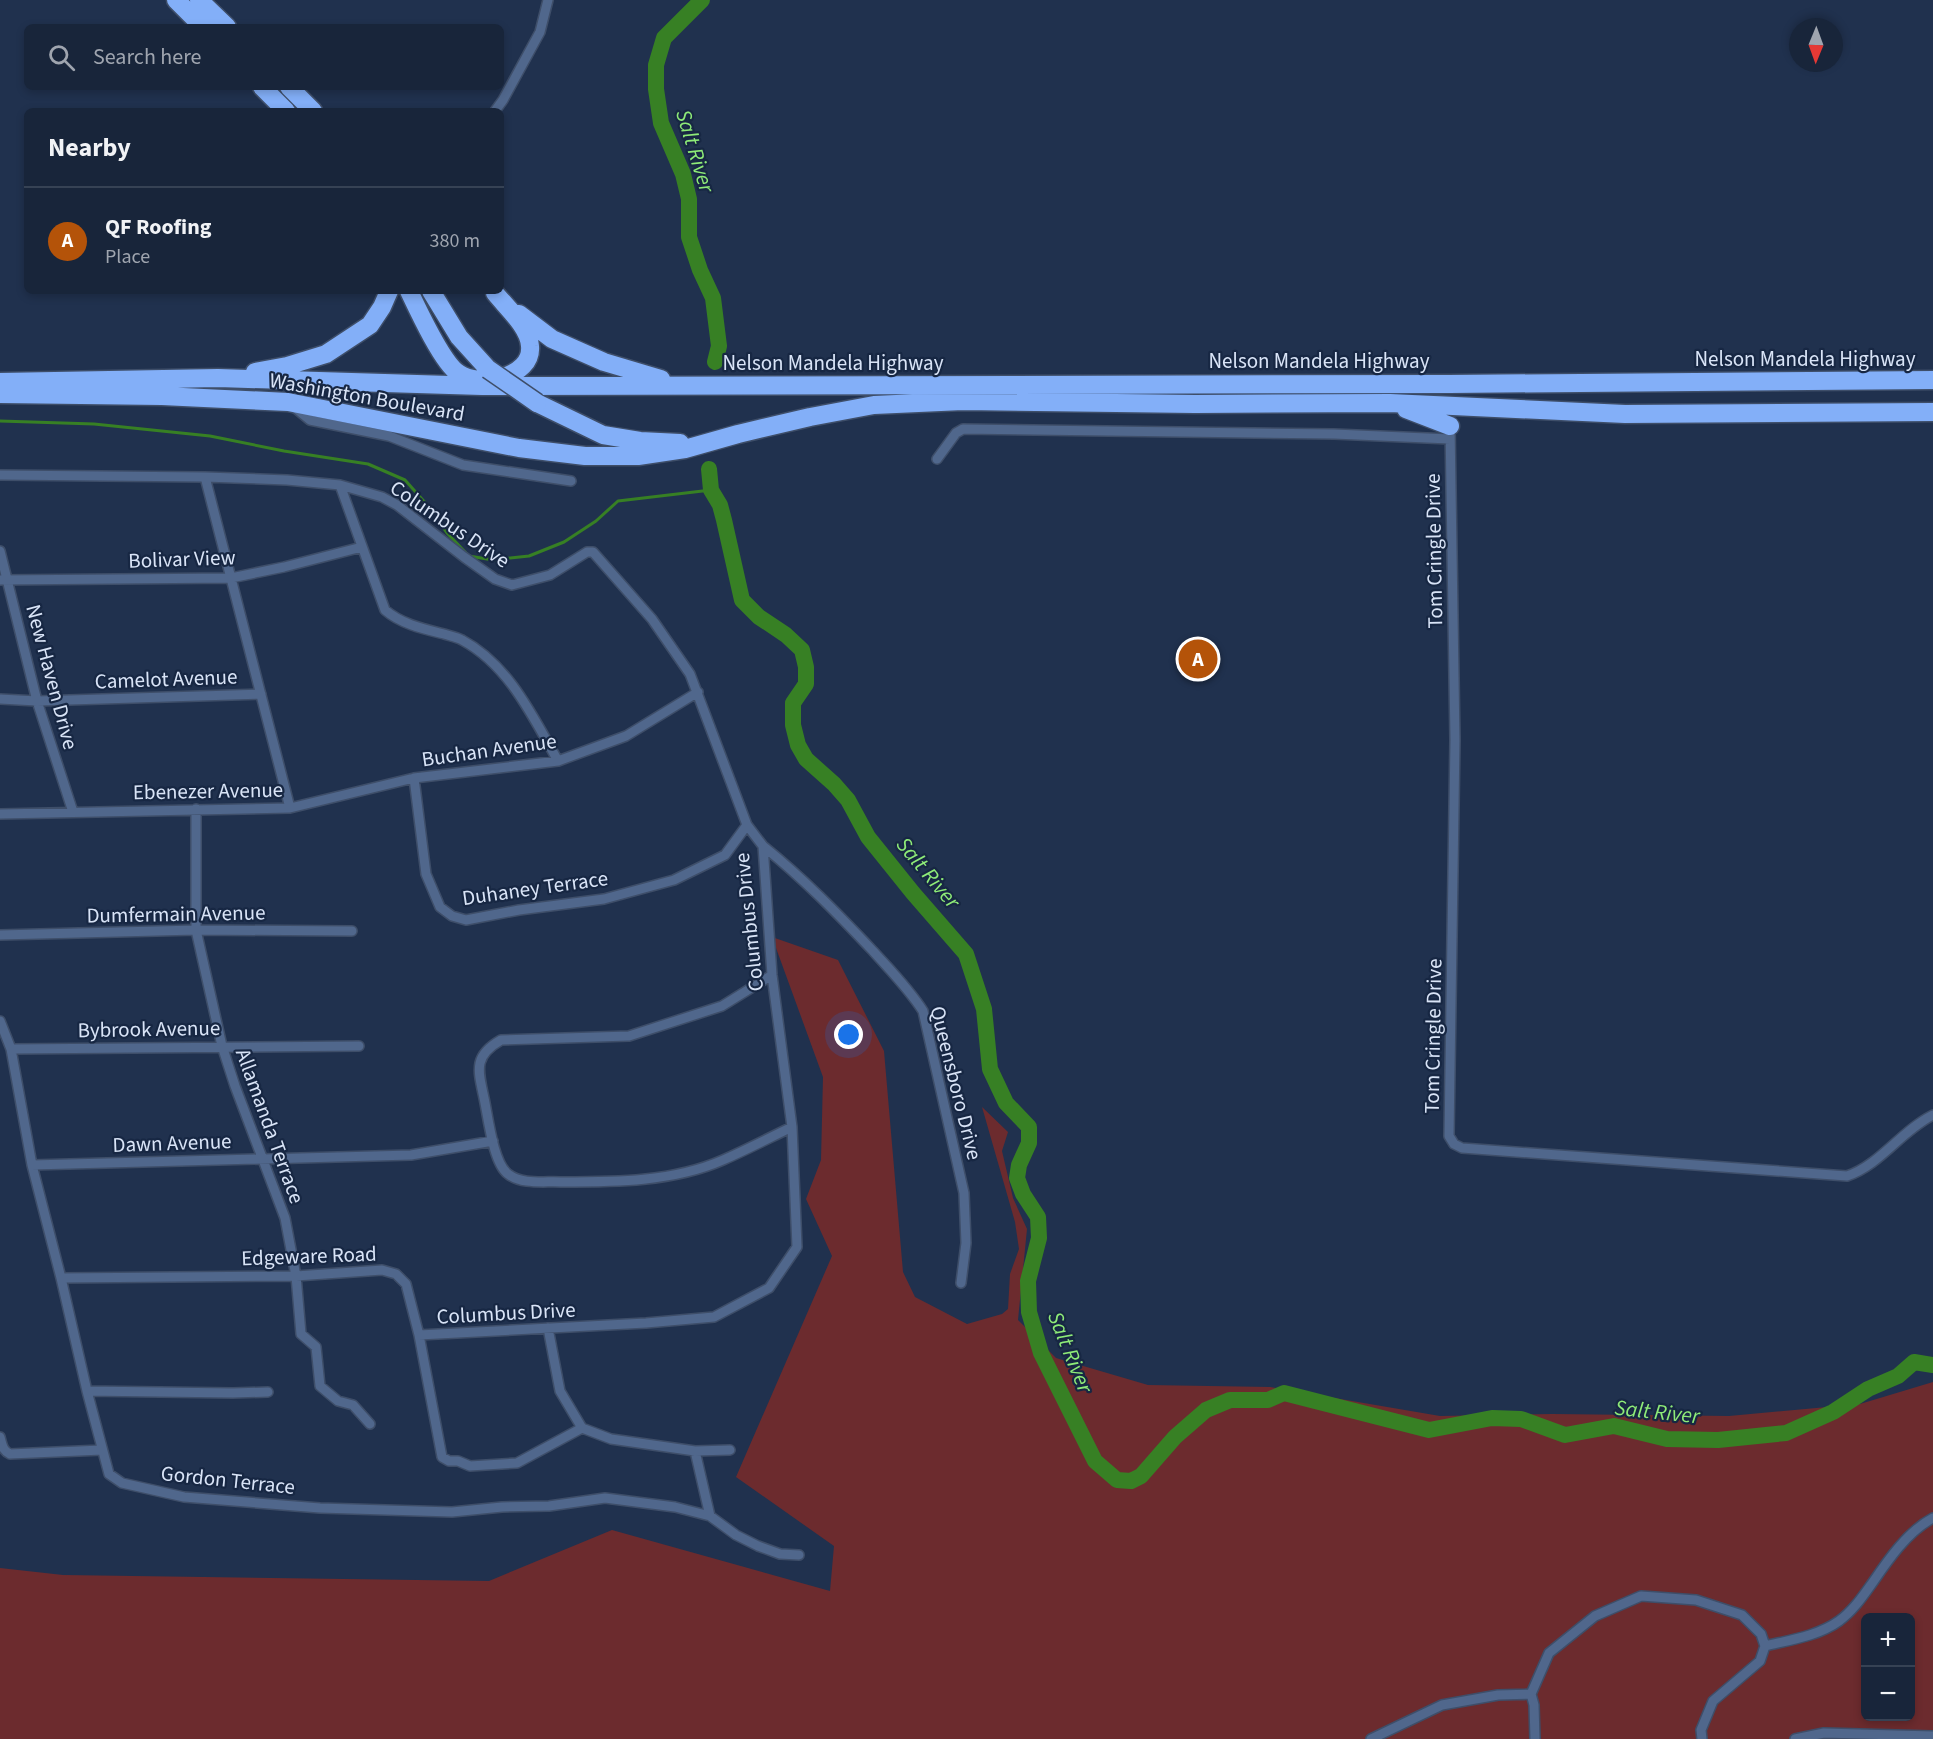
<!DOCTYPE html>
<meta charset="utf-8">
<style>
body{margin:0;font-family:"Source Sans 3",sans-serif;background:#253145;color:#f1f3f6}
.controls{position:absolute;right:18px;bottom:18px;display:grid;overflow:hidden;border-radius:9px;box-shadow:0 3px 9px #0003}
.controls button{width:54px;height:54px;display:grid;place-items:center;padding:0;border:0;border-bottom:2px solid #364254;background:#18253a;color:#f1f3f6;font:30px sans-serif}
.compass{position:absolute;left:1789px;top:18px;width:54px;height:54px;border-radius:50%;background:#18253a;box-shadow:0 3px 9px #0003;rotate:181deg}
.you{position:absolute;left:849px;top:1035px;width:21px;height:21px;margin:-15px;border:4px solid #fff;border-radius:50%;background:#1a73e8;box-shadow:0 0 0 9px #1a73e833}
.badge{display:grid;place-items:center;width:39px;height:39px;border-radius:50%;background:#b45309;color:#fff;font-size:20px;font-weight:700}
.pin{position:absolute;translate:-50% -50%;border:3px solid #fff;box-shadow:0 2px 6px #0006}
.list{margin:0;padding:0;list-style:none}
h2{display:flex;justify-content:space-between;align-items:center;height:78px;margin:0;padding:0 24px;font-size:26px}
h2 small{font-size:20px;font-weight:400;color:#9fa5af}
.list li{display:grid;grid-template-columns:39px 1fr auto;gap:18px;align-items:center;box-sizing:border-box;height:108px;padding:0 24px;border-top:2px solid #364254}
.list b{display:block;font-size:22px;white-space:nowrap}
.list p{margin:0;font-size:20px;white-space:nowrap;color:#9fa5af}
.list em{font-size:20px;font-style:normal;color:#9fa5af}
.icon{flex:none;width:33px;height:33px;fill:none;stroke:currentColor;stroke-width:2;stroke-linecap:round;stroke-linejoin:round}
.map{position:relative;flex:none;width:1933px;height:1739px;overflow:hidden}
.search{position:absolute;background:#18253a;box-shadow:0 3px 9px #0003;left:24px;top:24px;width:480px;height:66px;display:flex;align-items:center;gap:15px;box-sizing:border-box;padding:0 21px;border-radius:9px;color:#9fa5af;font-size:22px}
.panel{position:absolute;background:#18253a;box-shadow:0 3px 9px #0003;left:24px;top:108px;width:480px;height:186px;border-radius:9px}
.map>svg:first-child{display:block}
</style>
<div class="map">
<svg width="1933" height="1739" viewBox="0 0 1933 1739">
<rect width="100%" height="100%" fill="#20314e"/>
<path fill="#6c2b2e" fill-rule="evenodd" d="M772 937 838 960 884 1051 903 1272 915 1297 967 1324 1002 1314 1008 1309 1010 1274 1019 1249 1015 1222 982 1107 1008 1132 1002 1151 1013 1198 1027 1229 1018 1320 1056 1358 1148 1385 1270 1387 1440 1416 1552 1414 1729 1416 1860 1404 1933 1382V1739H0V1568L63 1575 489 1581 612 1530 830 1591 834 1546 736 1477 832 1256 806 1199 821 1160 823 1077ZM1866 1618H1910V1716H1866Z"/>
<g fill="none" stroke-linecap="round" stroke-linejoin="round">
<path stroke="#378024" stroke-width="3" d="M0 421 94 424 210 436 284 451 368 464 405 480 429 507 447 533 469 556 493 560 529 556 564 542 596 521 618 501 711 490"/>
<path stroke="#378024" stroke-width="16" d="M702 0 664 38 656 65V89L661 123 683 174 689 199V237L700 270 713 298 719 346 715 362
M709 469 711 490 720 505 724 520 742 600 759 617 786 635 802 650 806 667V684L793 703V725L798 745 806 759 834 784 848 800 868 837 913 893 966 954 984 1009 990 1069 1006 1103 1029 1127V1143L1019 1165 1017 1178 1023 1194 1038 1217 1039 1238 1028 1281 1029 1312 1041 1353 1095 1461 1117 1480 1131 1481 1141 1476 1175 1437 1206 1410 1230 1400H1268L1284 1393 1429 1430 1492 1418 1521 1419 1565 1435 1614 1426 1667 1439 1718 1440 1786 1433 1833 1412 1868 1389 1898 1376 1914 1362 1933 1365"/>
<defs>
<path id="street" d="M495 111 503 100 540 32 548 0
M293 406 310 420 389 436 463 465 571 481
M1450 426 1455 740 1449 1136 1454 1144 1462 1148 1847 1176C1880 1165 1901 1131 1933 1115
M937 459 956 433 963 429 1334 434 1450 439
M0 475 205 477 287 480 340 485 382 497 397 505 464 557 495 579 512 585 550 575 587 552H593L652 619 690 674 747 825 763 846 772 975 792 1127 797 1247 769 1288 714 1317 646 1323 419 1335
M205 477 290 808
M340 485 385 610C401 624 424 629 444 634 450 636 457 637 462 640 509 665 533 717 558 761
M0 551 37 701 73 812
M0 580 231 578 284 567 362 547
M0 699 37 701 261 694
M414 778 426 874 440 907 452 916 466 920 519 910 604 899 674 880 725 855 747 825
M196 809V930L222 1046 235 1086 285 1218 296 1276 301 1334 316 1347 320 1386 338 1401 353 1405 370 1424
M0 814 290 808 414 778 558 761 626 736 698 692
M763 846C803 878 838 914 873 951 891 971 909 989 923 1011L964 1193 966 1243 961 1283
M0 935 196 930 352 931
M772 975 722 1006 629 1036 501 1040C473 1056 478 1070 484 1098 488 1116 493 1163 508 1174 522 1185 545 1181 561 1182 615 1182 673 1182 723 1160 746 1150 769 1138 792 1127
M0 1021 11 1049 32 1165 61 1278 87 1391 109 1474 122 1483 184 1497 320 1508 452 1512 502 1507 549 1506 605 1498 675 1507 710 1516 736 1535 758 1546 780 1554 799 1555
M11 1049 359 1046
M32 1165 411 1155 493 1141
M61 1278 296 1276 382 1270 396 1274 406 1284 419 1335 442 1457 449 1461H458L470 1466 517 1463 582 1428
M548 1328 560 1391 582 1428 611 1439 695 1451 730 1450
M87 1391 233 1393 268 1392
M0 1437C2 1445 3 1451 10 1454L102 1450
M695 1451 710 1516
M1765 1646C1790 1640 1818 1636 1839 1621 1853 1611 1863 1596 1873 1582 1888 1560 1908 1531 1933 1518
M1371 1739 1442 1705 1498 1695 1531 1694
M1535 1739 1534 1705 1531 1694 1549 1653 1595 1616 1641 1596 1696 1600 1742 1615 1761 1634 1765 1646 1760 1661 1713 1701 1701 1730 1702 1739
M1795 1739 1824 1733 1933 1736"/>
<path id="highway" d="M176 0 203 27
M199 0 227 27
M262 87 286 111
M289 87 313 111
M409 291C418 310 442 362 458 373 478 388 533 378 530 346 529 327 507 308 495 293
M431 291 459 337 488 369
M519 314 552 339 604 362 661 379
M255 372 287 366 326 354 370 325 382 307 389 291
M0 382 218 378 482 386 1449 384 1933 380
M0 394 162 396 288 402 519 448 585 456H638L685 449 738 434 810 417 874 405 963 401 1195 404 1390 403 1625 414 1933 412
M537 403 603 435 640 441 680 443
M1406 409 1450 426"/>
</defs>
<use href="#street" stroke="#3e4e69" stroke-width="12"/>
<use href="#highway" stroke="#3e4e69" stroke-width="21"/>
<use href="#street" stroke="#50678c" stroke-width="9"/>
<use href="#highway" stroke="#83aff8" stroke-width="18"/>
<defs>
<path id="highway-bridge" d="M488 369 537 403"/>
</defs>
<use href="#highway-bridge" stroke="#3e4e69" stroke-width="21" stroke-linecap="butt"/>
<use href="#highway-bridge" stroke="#83aff8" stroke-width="18"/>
</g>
<g text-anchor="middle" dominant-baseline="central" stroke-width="4.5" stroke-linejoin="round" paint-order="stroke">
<g font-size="21" fill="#d9e4f7" stroke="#172743">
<text x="1805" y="359">Nelson Mandela Highway</text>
<text x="1319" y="361">Nelson Mandela Highway</text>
<text x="833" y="363">Nelson Mandela Highway</text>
<text transform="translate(367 397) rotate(10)">Washington Boulevard</text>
<text transform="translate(450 524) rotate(34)">Columbus Drive</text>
<text transform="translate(1434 551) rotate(-91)">Tom Cringle Drive</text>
<text transform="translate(182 559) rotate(-2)">Bolivar View</text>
<text transform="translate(52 677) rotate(75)">New Haven Drive</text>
<text transform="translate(166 679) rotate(-2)">Camelot Avenue</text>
<text transform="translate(489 750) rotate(-8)">Buchan Avenue</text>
<text transform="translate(208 791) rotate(-1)">Ebenezer Avenue</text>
<text transform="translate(535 888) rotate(-8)">Duhaney Terrace</text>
<text transform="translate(176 914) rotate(-1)">Dumfermain Avenue</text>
<text transform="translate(749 922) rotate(-96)">Columbus Drive</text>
<text transform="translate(149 1029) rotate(-1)">Bybrook Avenue</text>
<text transform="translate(1433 1036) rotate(-89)">Tom Cringle Drive</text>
<text transform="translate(956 1083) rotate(76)">Queensboro Drive</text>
<text transform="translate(270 1126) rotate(70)">Allamanda Terrace</text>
<text transform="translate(172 1143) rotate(-2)">Dawn Avenue</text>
<text transform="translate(309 1256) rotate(-2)">Edgeware Road</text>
<text transform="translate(506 1313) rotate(-3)">Columbus Drive</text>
<text transform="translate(228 1480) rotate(6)">Gordon Terrace</text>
</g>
<g font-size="22" font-style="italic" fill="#8eeb78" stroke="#172743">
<text transform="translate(695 151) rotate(73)">Salt River</text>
<text transform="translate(928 873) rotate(50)">Salt River</text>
<text transform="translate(1070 1352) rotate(68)">Salt River</text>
<text transform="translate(1657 1412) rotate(6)">Salt River</text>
</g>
</g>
</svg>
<div class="controls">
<button>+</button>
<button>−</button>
</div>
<svg class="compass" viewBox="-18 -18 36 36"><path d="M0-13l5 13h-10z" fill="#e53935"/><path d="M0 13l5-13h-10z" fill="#9fa5af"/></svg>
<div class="you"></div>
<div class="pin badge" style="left:1198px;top:659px">A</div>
<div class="search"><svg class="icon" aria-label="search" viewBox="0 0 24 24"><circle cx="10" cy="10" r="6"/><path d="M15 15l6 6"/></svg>Search here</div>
<section class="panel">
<h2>Nearby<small></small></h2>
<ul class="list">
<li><span class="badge">A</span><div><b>QF Roofing</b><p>Place</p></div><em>380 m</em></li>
</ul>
</section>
</div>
